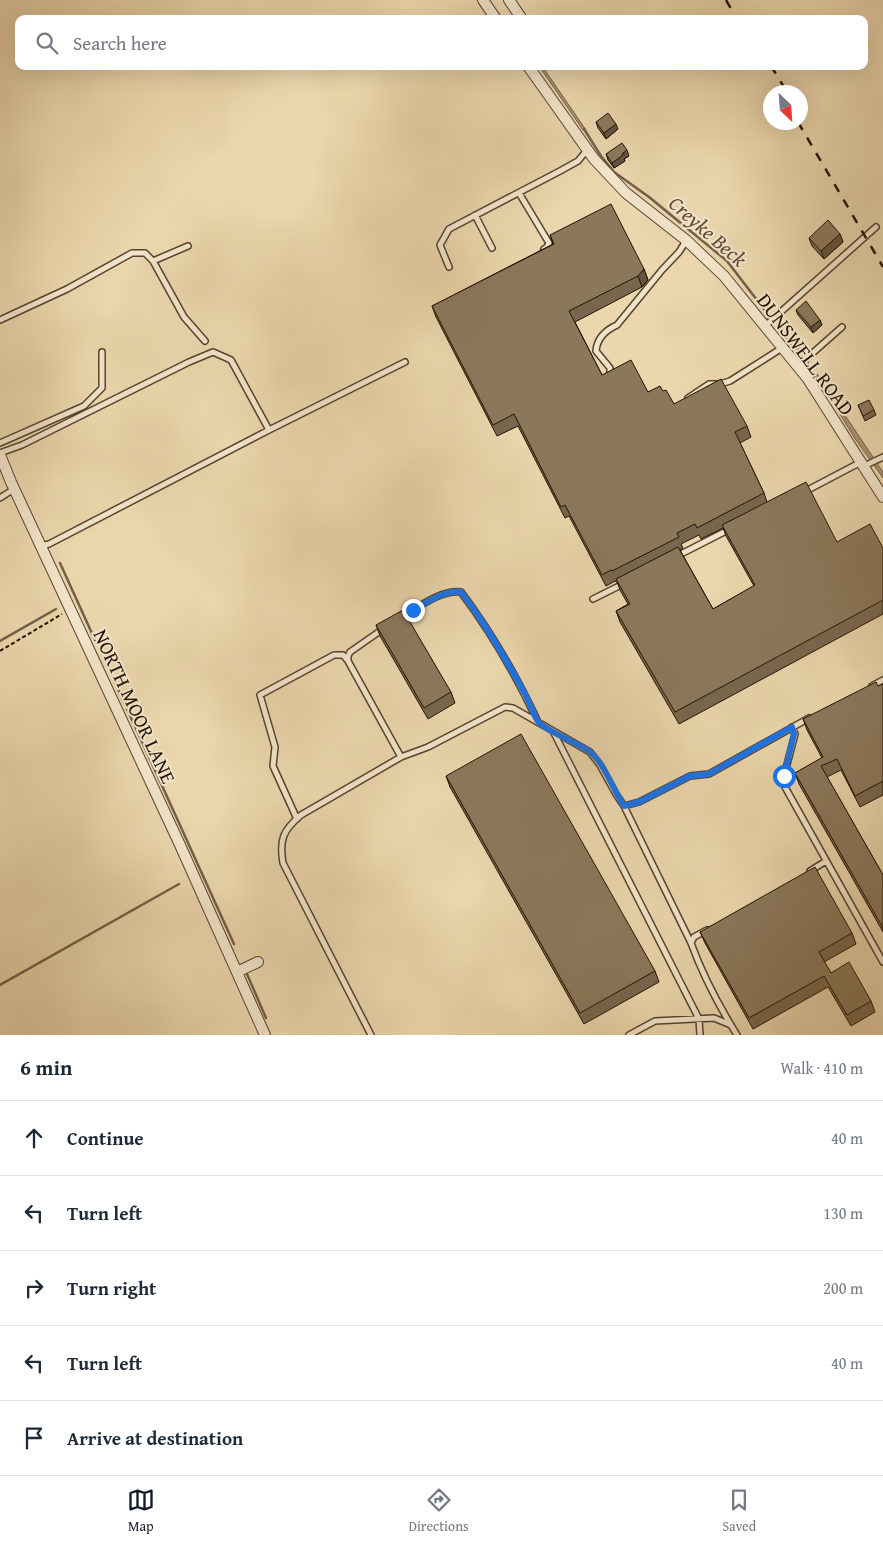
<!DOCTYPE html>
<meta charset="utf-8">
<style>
body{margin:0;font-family:"Gentium Book Plus",serif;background:#f2f2f3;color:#1f2937}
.compass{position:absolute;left:763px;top:85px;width:45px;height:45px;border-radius:50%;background:#fff;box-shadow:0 5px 20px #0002;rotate:155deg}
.stop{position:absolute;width:15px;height:15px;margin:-11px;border:4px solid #1a73e8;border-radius:50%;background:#fff}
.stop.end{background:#1a73e8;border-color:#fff;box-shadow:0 1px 5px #0008}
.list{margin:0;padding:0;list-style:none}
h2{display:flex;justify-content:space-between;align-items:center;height:65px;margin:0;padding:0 20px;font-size:21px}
h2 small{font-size:16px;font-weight:400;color:#747a83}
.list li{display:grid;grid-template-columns:32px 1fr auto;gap:15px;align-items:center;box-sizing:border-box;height:75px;padding:0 20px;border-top:1px solid #e0e1e3}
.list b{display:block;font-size:19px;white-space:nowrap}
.list em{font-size:16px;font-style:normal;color:#747a83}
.icon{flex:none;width:28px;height:28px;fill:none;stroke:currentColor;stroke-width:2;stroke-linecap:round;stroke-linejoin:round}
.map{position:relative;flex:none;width:883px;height:1035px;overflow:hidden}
.search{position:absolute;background:#fff;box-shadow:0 5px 20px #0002;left:15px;right:15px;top:15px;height:55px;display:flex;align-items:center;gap:12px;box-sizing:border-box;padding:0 18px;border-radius:10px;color:#747a83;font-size:19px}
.sheet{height:440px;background:#fff}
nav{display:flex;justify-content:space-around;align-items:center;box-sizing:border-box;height:70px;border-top:1px solid #e0e1e3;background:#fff;font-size:14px;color:#747a83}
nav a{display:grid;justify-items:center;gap:2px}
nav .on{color:#111827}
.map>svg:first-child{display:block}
</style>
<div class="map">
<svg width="883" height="1035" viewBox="0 0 883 1035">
<rect width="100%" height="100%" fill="#ebd6ad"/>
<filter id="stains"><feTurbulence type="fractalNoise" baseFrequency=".004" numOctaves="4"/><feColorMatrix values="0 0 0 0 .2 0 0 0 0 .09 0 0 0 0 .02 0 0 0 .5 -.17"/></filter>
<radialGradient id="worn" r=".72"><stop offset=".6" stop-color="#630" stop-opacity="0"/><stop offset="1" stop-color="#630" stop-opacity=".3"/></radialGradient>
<path fill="#a79373" stroke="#735f46" d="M539 66H542L586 130H583Z
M767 311 794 340 804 353 813 372 818 375 883 472V478L856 440 818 379 813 375Z"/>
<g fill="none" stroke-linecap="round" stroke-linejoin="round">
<path stroke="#735f46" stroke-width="2.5" d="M584 129 601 156 614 172 649 197 727 261 767 313
M60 563 95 640
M0 641 56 609
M114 680 234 944
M247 974 266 1018
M0 985 179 884"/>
<defs>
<path id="lane" d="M519 193 549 243 547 247 544 249
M475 215 492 248
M153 261 184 317 205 341
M449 267 440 245 449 229 560 171 578 161 587 150
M0 320 67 289 132 253H145L153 261 188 246
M765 326 876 227
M798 366 842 327
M610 375V368L596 351C597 338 606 330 617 325L662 270 679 252 686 241
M688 398 709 384H720L730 381 782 348
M0 443 84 406 102 388V352
M0 453 22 445 189 362 213 352 231 360 269 430
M864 466 883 457
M804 492 861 462
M0 498 14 489
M41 546 49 544 269 430 405 362
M677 556 730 529
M593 599 623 584
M401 618C419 607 440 590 461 592 491 632 517 677 538 722
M383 629 350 652 348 656V661L401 757
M872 686 883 680
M792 727 795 734 784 776 785 787 883 962
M553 731 699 1019 700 1035
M624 806 691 943
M297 819 273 766 275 747 260 695 334 655H343L348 661
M810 871 826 861
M707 930 694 937 691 943C703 976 719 1006 737 1035
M371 1035 283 863C279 840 283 830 301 815L401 757 428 747 505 707 513 708 590 752 600 765 616 794 624 806 639 802 690 776 709 774 809 718
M629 1035 655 1021 714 1018 731 1025"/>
<path id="street" d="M483 0 496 19
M509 0 522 19
M528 66 594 159 626 193 686 240 724 276 808 379 883 497
M0 455 11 482 180 845 265 1035
M237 972 258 962"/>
</defs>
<use href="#lane" stroke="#56432e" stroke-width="8"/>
<use href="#street" stroke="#56432e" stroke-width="12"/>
<path stroke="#241203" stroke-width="2" stroke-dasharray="4 2.5" stroke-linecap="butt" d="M0 651 62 614"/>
<use href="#lane" stroke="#f2e4ca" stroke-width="5"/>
<use href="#street" stroke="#f2e4ca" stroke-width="10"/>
<path stroke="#241203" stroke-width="2.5" stroke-dasharray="9 9" stroke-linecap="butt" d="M726 0 737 19
M771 66 787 92
M798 122 883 267"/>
</g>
<path fill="#78674e" stroke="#241203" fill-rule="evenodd" d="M596 122 618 129 606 139 598 128Z
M606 154 629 156 624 159 625 161 614 168 608 160Z
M840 234 843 242 824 259 812 246 809 238Z
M550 235 644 269 648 280 642 287 575 322 602 375 648 392 663 391 674 404 747 426 751 437 740 443 764 493 767 502 837 542 883 548V614L679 724 620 622 616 611 628 604 620 590 617 582H616L615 581 606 586 569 516 565 518 518 426 497 436 436 317 432 306 553 244ZM723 528 726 536 754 586 713 609 680 550 683 548 681 544 699 535 701 539Z
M796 310 820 320 822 325 813 333 798 315Z
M858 405 874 410 876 415 865 421Z
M376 625 451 692 455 703 428 719 380 636Z
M883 684V795L860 807 841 770 827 777 883 875V932L799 784 795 773 822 758 807 730 803 719Z
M446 776 655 971 659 982 584 1024 450 787Z
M700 932 852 933 856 944 824 962 831 973 871 1001 875 1012 851 1026 828 987 753 1029 705 943Z"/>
<path fill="#615440" stroke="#241203" d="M616 124 618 129 606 139 604 133Z
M627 150 629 156 624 159 625 161 614 168 612 163Z
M840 234 843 242 824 259 821 251Z
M644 269 648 280 642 287 638 276Z
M820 320 822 325 813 333 811 327Z"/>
<path fill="#8b785b" stroke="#241203" d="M608 113 616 124 604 133 596 122Z
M622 143 627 150 622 154 623 155 612 163 606 154Z
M611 204 644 269 638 276 569 311 602 375 631 360 648 392 660 386 663 391 666 390 674 404 721 379 747 426 735 432 764 493 697 528 695 524 677 533 679 537 612 571 611 570 602 575 565 505 561 507 514 414 493 425 432 306 554 244 550 235Z
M828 220 840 234 821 251 809 238Z
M806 301 820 320 811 327 796 310Z
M869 400 874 410 863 416 858 405Z
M806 482 837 542 870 524 883 548V600L675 712 616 611 630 604 616 579 678 547 713 609 755 585 722 525Z
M403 610 451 692 424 708 376 625Z
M876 682 878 686 883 684V781L855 796 837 759 821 766 883 875V928L795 773 823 757 803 719Z
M521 734 655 971 580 1013 446 776Z
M815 867 852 933 819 952 831 973 849 962 871 1001 847 1015 824 976 749 1018 700 932Z"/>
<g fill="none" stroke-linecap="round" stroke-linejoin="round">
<path stroke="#1a73e8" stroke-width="6" d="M413 610C428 602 444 590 461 592 485 623 505 658 524 692 529 701 532 711 537 720 543 730 578 743 589 751 604 762 613 790 624 806L639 802 690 776 709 774 792 727 794 734 784 776"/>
</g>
<g text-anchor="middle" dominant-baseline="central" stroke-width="4" stroke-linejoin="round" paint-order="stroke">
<g font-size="20" fill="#241203" stroke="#f2e4ca">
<text transform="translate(806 354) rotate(53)">DUNSWELL ROAD</text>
<text transform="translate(135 706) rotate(65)">NORTH MOOR LANE</text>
</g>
<g font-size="21" font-style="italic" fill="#5f4c35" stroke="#f2e4ca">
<text transform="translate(708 231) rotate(41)">Creyke Beck</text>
</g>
</g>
<rect width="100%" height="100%" filter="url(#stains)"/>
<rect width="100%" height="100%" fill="url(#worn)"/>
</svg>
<svg class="compass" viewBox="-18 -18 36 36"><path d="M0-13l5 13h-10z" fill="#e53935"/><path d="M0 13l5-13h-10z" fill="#747a83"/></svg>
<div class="stop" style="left:784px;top:776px"></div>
<div class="stop end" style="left:413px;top:610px"></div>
<div class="search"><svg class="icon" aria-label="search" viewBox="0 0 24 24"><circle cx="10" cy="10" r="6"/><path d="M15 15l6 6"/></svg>Search here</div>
</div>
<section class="sheet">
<h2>6 min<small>Walk · 410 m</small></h2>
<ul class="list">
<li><svg class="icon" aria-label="ahead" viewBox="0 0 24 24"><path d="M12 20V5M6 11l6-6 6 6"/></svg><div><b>Continue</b></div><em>40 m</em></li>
<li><svg class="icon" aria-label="left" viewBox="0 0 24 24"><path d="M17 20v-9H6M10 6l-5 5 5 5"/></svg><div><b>Turn left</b></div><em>130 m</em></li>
<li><svg class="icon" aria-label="right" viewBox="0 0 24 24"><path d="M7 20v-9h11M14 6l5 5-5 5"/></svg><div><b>Turn right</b></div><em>200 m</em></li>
<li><svg class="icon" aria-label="left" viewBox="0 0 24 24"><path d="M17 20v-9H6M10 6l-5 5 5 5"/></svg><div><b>Turn left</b></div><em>40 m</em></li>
<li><svg class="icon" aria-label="arrive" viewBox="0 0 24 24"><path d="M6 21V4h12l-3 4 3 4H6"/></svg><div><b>Arrive at destination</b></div></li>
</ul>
</section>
<nav>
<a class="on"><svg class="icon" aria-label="map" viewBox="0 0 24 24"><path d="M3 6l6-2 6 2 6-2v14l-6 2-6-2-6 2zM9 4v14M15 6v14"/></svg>Map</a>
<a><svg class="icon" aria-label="directions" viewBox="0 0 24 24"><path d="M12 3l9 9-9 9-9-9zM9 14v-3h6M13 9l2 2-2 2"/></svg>Directions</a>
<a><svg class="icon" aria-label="saved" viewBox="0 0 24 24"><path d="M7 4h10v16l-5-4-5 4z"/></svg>Saved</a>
</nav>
